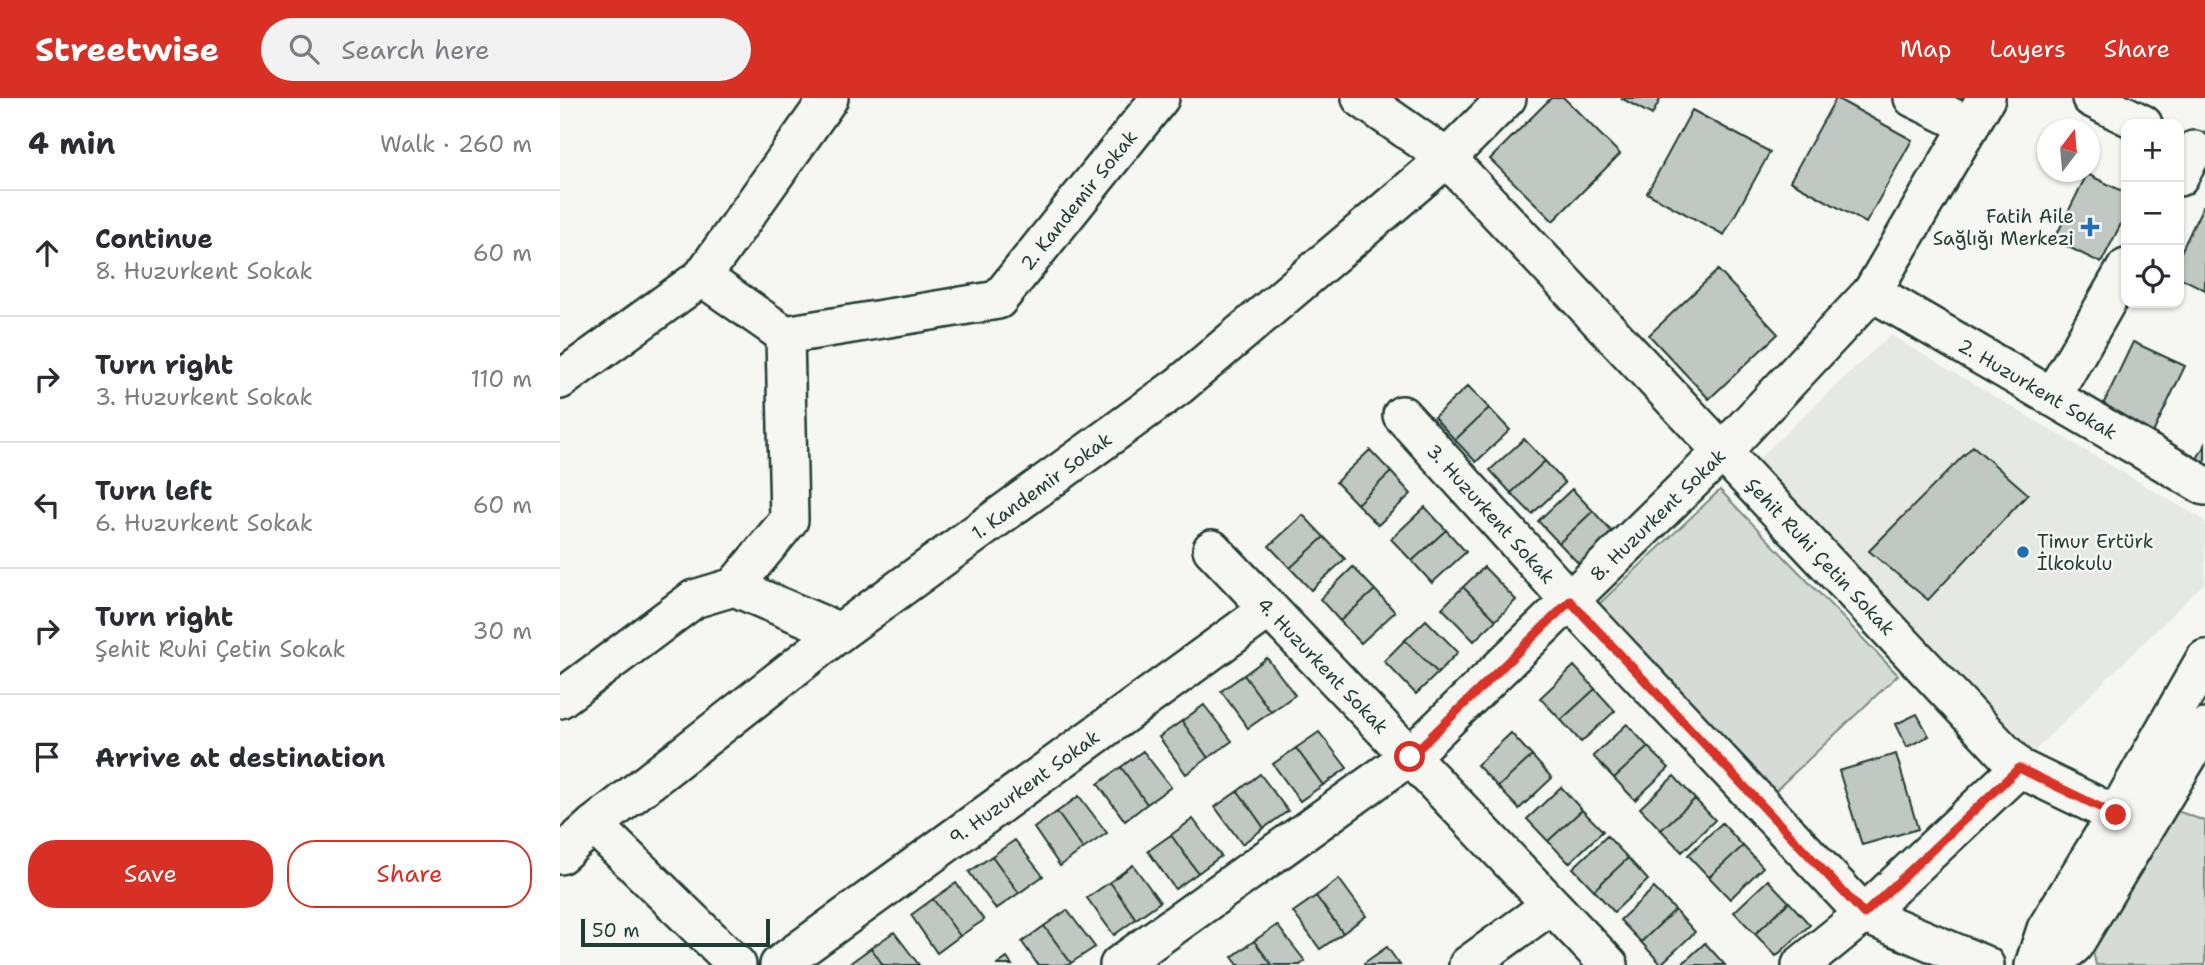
<!DOCTYPE html>
<meta charset="utf-8">
<style>
body{margin:0;font-family:"Shantell Sans",sans-serif;background:#f2f2f3;color:#2b2b33}
.controls{position:absolute;right:21px;top:21px;display:grid;overflow:hidden;border-radius:14px;box-shadow:0 2px 5px #0004}
.controls button{width:63px;height:63px;display:grid;place-items:center;padding:0;border:0;border-bottom:2px solid #e1e1e2;background:#fff;color:#2b2b33;font:35px sans-serif}
.compass{position:absolute;left:1477px;top:21px;width:63px;height:63px;border-radius:50%;background:#fff;box-shadow:0 2px 5px #0004;rotate:16deg}
.scale{position:absolute;left:21px;bottom:18px;width:189px;box-sizing:border-box;padding-left:7px;border:4px solid #1f3d34;border-top:0;font-size:19px;line-height:24px;white-space:nowrap;color:#1f3d34;-webkit-text-stroke:5px #f6f6f2;paint-order:stroke}
.stop{position:absolute;width:21px;height:21px;margin:-16px;border:5px solid #d93025;border-radius:50%;background:#fff}
.stop.end{background:#d93025;border-color:#fff;box-shadow:0 2px 7px #0008}
.list{margin:0;padding:0;list-style:none}
h2{display:flex;justify-content:space-between;align-items:center;height:91px;margin:0;padding:0 28px;font-size:30px}
h2 small{font-size:23px;font-weight:400;color:#7c7c81}
.list li{display:grid;grid-template-columns:46px 1fr auto;gap:21px;align-items:center;box-sizing:border-box;height:126px;padding:0 28px;border-top:2px solid #e1e1e2}
.list b{display:block;font-size:26px;white-space:nowrap}
.list p{margin:0;font-size:23px;white-space:nowrap;color:#7c7c81}
.list em{font-size:23px;font-style:normal;color:#7c7c81}
.actions{display:flex;gap:14px;padding:21px 28px}
.actions a{flex:1;padding:16px 0;border:2px solid #d93025;border-radius:28px;text-align:center;font-size:24px;color:#d93025}
.actions .main{background:#d93025;color:#fff}
.icon{flex:none;width:38px;height:38px;fill:none;stroke:currentColor;stroke-width:2;stroke-linecap:round;stroke-linejoin:round}
.map{position:relative;flex:none;width:1645px;height:867px;overflow:hidden}
header{display:flex;align-items:center;gap:42px;box-sizing:border-box;height:98px;padding:0 35px;background:#d93025;color:#fff}
header strong{font-size:33px}
nav{display:flex;gap:38px;margin-inline-start:auto;font-size:24px}
.search{width:490px;height:63px;background:#f2f2f3;display:flex;align-items:center;gap:18px;box-sizing:border-box;padding:0 24px;border-radius:38px;color:#7c7c81;font-size:26px}
main{display:flex}
aside{flex:1;background:#fff}
.map>svg:first-child{display:block}
</style>
<header>
<strong>Streetwise</strong>
<div class="search"><svg class="icon" aria-label="search" viewBox="0 0 24 24"><circle cx="10" cy="10" r="6"/><path d="M15 15l6 6"/></svg>Search here</div>
<nav><a>Map</a><a>Layers</a><a>Share</a></nav>
</header>
<main>
<aside>
<h2>4 min<small>Walk · 260 m</small></h2>
<ul class="list">
<li><svg class="icon" aria-label="ahead" viewBox="0 0 24 24"><path d="M12 20V5M6 11l6-6 6 6"/></svg><div><b>Continue</b><p>8. Huzurkent Sokak</p></div><em>60 m</em></li>
<li><svg class="icon" aria-label="right" viewBox="0 0 24 24"><path d="M7 20v-9h11M14 6l5 5-5 5"/></svg><div><b>Turn right</b><p>3. Huzurkent Sokak</p></div><em>110 m</em></li>
<li><svg class="icon" aria-label="left" viewBox="0 0 24 24"><path d="M17 20v-9H6M10 6l-5 5 5 5"/></svg><div><b>Turn left</b><p>6. Huzurkent Sokak</p></div><em>60 m</em></li>
<li><svg class="icon" aria-label="right" viewBox="0 0 24 24"><path d="M7 20v-9h11M14 6l5 5-5 5"/></svg><div><b>Turn right</b><p>Şehit Ruhi Çetin Sokak</p></div><em>30 m</em></li>
<li><svg class="icon" aria-label="arrive" viewBox="0 0 24 24"><path d="M6 21V4h12l-3 4 3 4H6"/></svg><div><b>Arrive at destination</b></div></li>
</ul>
<div class="actions"><a class="main">Save</a><a>Share</a></div>
</aside>
<div class="map">
<svg width="1645" height="867" viewBox="0 0 1645 867">
<rect width="100%" height="100%" fill="#f6f6f2"/>
<filter id="ink" filterUnits="userSpaceOnUse"><feTurbulence type="fractalNoise" baseFrequency=".0143" numOctaves="2"/><feDisplacementMap in="SourceGraphic" scale="14" xChannelSelector="R" yChannelSelector="G"/><feConvolveMatrix kernelMatrix="1 2 1 2 8 2 1 2 1" color-interpolation-filters="sRGB"/></filter>
<g filter="url(#ink)">
<path fill="#e6e8e4" d="M1330 237 1645 423V484L1470 657 1196 363Z"/>
<path fill="#d6dbd6" stroke="#7a8c85" stroke-width="2" d="M1160 392 1338 577 1215 693 1037 508Z
M1617 713 1645 723V867H1536L1531 845Z"/>
<path fill="#c1c8c3" stroke="#1f3d34" stroke-width="2" d="M991 0H1004L1060 56 993 123 930 61Z
M1061 0H1101L1092 17Z
M1276 0 1352 42 1306 125 1230 83Z
M1132 12 1210 54 1164 137 1087 95Z
M1527 76 1566 95V116L1541 165 1494 142Z
M1643 108 1645 109V192L1619 179V158Z
M1158 172 1218 236 1149 301 1089 237Z
M1573 244 1625 268 1592 337 1540 313Z
M908 288 929 310 895 342 874 319Z
M929 310 950 332 916 364 895 342Z
M964 341 985 363 951 395 930 372Z
M1645 347V369L1635 364Z
M1413 348 1468 396 1368 502 1309 453Z
M810 352 831 374 797 406 776 384Z
M985 363 1005 385 972 416 951 395Z
M831 374 851 396 818 427 797 406Z
M1012 391 1033 413 999 445 978 423Z
M865 409 886 432 852 463 831 441Z
M1033 413 1053 435 1020 467 999 445Z
M743 417 764 439 730 470 709 448Z
M886 432 906 454 872 485 852 463Z
M764 439 785 461 751 492 730 470Z
M793 469 815 492 780 523 760 501Z
M924 469 956 502 936 522 903 489Z
M903 489 936 522 914 543 882 510Z
M815 492 835 514 801 545 780 523Z
M866 522 898 554 878 575 845 542Z
M845 542 878 575 856 596 824 563Z
M707 560 735 597 711 614 684 577Z
M1014 568 1035 591 1001 622 980 600Z
M684 577 711 614 688 630 661 593Z
M1035 591 1055 613 1021 644 1001 622Z
M644 607 672 643 648 660 622 623Z
M1357 616 1369 638 1347 649 1336 626Z
M622 623 648 660 626 676 599 639Z
M1067 626 1088 649 1054 680 1033 658Z
M759 634 787 670 763 687 736 650Z
M951 635 972 658 938 689 917 667Z
M1088 649 1109 670 1075 702 1054 680Z
M736 650 763 687 740 703 713 666Z
M583 653 611 689 587 706 561 669Z
M1336 656 1358 731 1302 747 1279 673Z
M972 658 992 680 959 711 938 689Z
M561 669 587 706 565 723 538 686Z
M700 676 728 713 704 730 678 693Z
M1114 678 1135 701 1101 732 1080 710Z
M1001 689 1022 712 988 743 967 721Z
M678 693 704 730 682 746 655 709Z
M519 698 547 735 523 751 497 714Z
M1135 701 1155 722 1122 754 1101 732Z
M1022 712 1043 733 1009 765 988 743Z
M497 714 523 751 500 768 474 730Z
M633 721 661 758 638 775 611 737Z
M1162 725 1183 748 1149 779 1128 757Z
M611 737 638 775 615 791 588 753Z
M1047 738 1068 760 1034 792 1013 770Z
M455 742 483 778 459 795 432 758Z
M1183 748 1203 769 1170 801 1149 779Z
M432 758 459 795 436 811 409 774Z
M1068 760 1088 782 1054 814 1034 792Z
M573 767 600 804 576 821 550 784Z
M779 781 806 818 783 835 756 798Z
M1208 782 1229 804 1195 836 1174 814Z
M550 784 576 821 554 837 527 800Z
M396 785 424 822 400 838 373 801Z
M1094 790 1115 812 1081 844 1060 822Z
M756 798 783 835 760 851 733 814Z
M373 801 400 838 377 855 351 817Z
M1229 804 1250 827 1216 858 1195 836Z
M507 812 535 849 511 865 484 828Z
M1115 812 1135 834 1101 866 1081 844Z
M717 827 745 863 740 867H712L694 843Z
M484 828 511 865 509 867H478L462 844Z
M334 834 359 867H323L311 850Z
M694 843 712 867H678L672 859Z
M1145 845 1165 867H1121Z
M827 849 840 867H805L804 865Z
M311 850 323 867H289V866Z
M447 860 452 867H437Z"/>
<g fill="none" stroke-linecap="round" stroke-linejoin="round">
<defs>
<g id="minor">
<path id="s1" d="M801 0 887 60 1459 670 1556 717"/>
<path d="M1353 0 1410 28"/>
<path d="M1531 0 1583 26"/>
<path d="M1619 79 1634 52"/>
<path d="M142 179 269 0"/>
<path id="s2" d="M1312 194 1645 388"/>
<path id="s3" d="M0 282 142 179 225 237 438 202 600 0"/>
<path d="M1492 299 1566 170"/>
<path id="s4" d="M842 317 1010 503 1304 816 1425 867"/>
<path id="s5" d="M652 451 1049 867"/>
<path d="M174 489 229 422 225 237"/>
<path d="M0 601 134 501 174 489 280 534"/>
<path d="M34 727 177 867"/>
<path id="s6" d="M0 757 34 727 280 534 620 287 887 60 947 0"/>
<path id="s7" d="M219 867 709 511"/>
<path id="s8" d="M559 867 850 658 1163 353 1312 194 1426 0"/>
<path d="M908 867 991 807"/>
<path d="M1241 867 1304 816 1459 670"/>
<path d="M1474 867 1486 831 1556 717 1645 561"/>
<path d="M1490 867 1514 847 1645 630"/>
</g>
</defs>
<use href="#minor" stroke="#1f3d34" stroke-width="42"/>
<use href="#minor" stroke="#f6f6f2" stroke-width="37"/>
</g>
</g>
<g fill="none" stroke-linecap="round" stroke-linejoin="round" filter="url(#ink)">
<path stroke="#d93025" stroke-width="9" d="M850 659 1010 503 1304 816 1459 670 1556 717"/>
</g>
<g fill="#1f6fb2" stroke="#f6f6f2" stroke-width="2.5">
<path d="M1526.5 118.5h7v7h7v7h-7v7h-7v-7h-7v-7h7z"/>
<circle cx="1463" cy="454" r="7"/>
</g>
<g text-anchor="middle" dominant-baseline="central" stroke-width="5" stroke-linejoin="round" paint-order="stroke">
<g font-size="19" fill="#1f3d34" stroke="#f6f6f2">
<text stroke="none"><textPath href="#s3" startOffset="621">2. Kandemir Sokak</textPath></text>
<text stroke="none"><textPath href="#s2" startOffset="192">2. Huzurkent Sokak</textPath></text>
<text stroke="none"><textPath href="#s6" startOffset="607">1. Kandemir Sokak</textPath></text>
<text stroke="none"><textPath href="#s4" startOffset="133">3. Huzurkent Sokak</textPath></text>
<text stroke="none"><textPath href="#s8" startOffset="704">8. Huzurkent Sokak</textPath></text>
<text stroke="none"><textPath href="#s1" startOffset="651">Şehit Ruhi Çetin Sokak</textPath></text>
<text stroke="none"><textPath href="#s5" startOffset="161">4. Huzurkent Sokak</textPath></text>
<text stroke="none"><textPath href="#s7" startOffset="303">9. Huzurkent Sokak</textPath></text>
</g>
<g font-size="19" fill="#1f3d34" stroke="#f6f6f2" text-anchor="end">
<text x="1514" y="118">Fatih Aile<tspan x="1514" dy="22">Sağlığı Merkezi</tspan></text>
<text x="1477" y="443" text-anchor="start">Timur Ertürk<tspan x="1477" dy="22">İlkokulu</tspan></text>
</g>
</g>
</svg>
<div class="controls">
<button>+</button>
<button>−</button>
<button><svg class="icon" aria-label="locate" viewBox="0 0 24 24"><circle cx="12" cy="12" r="6"/><path d="M12 2v4M12 18v4M2 12h4M18 12h4"/></svg></button>
</div>
<svg class="compass" viewBox="-18 -18 36 36"><path d="M0-13l5 13h-10z" fill="#e53935"/><path d="M0 13l5-13h-10z" fill="#7c7c81"/></svg>
<div class="scale">50 m</div>
<div class="stop" style="left:850px;top:659px"></div>
<div class="stop end" style="left:1556px;top:717px"></div>
</div>
</main>
